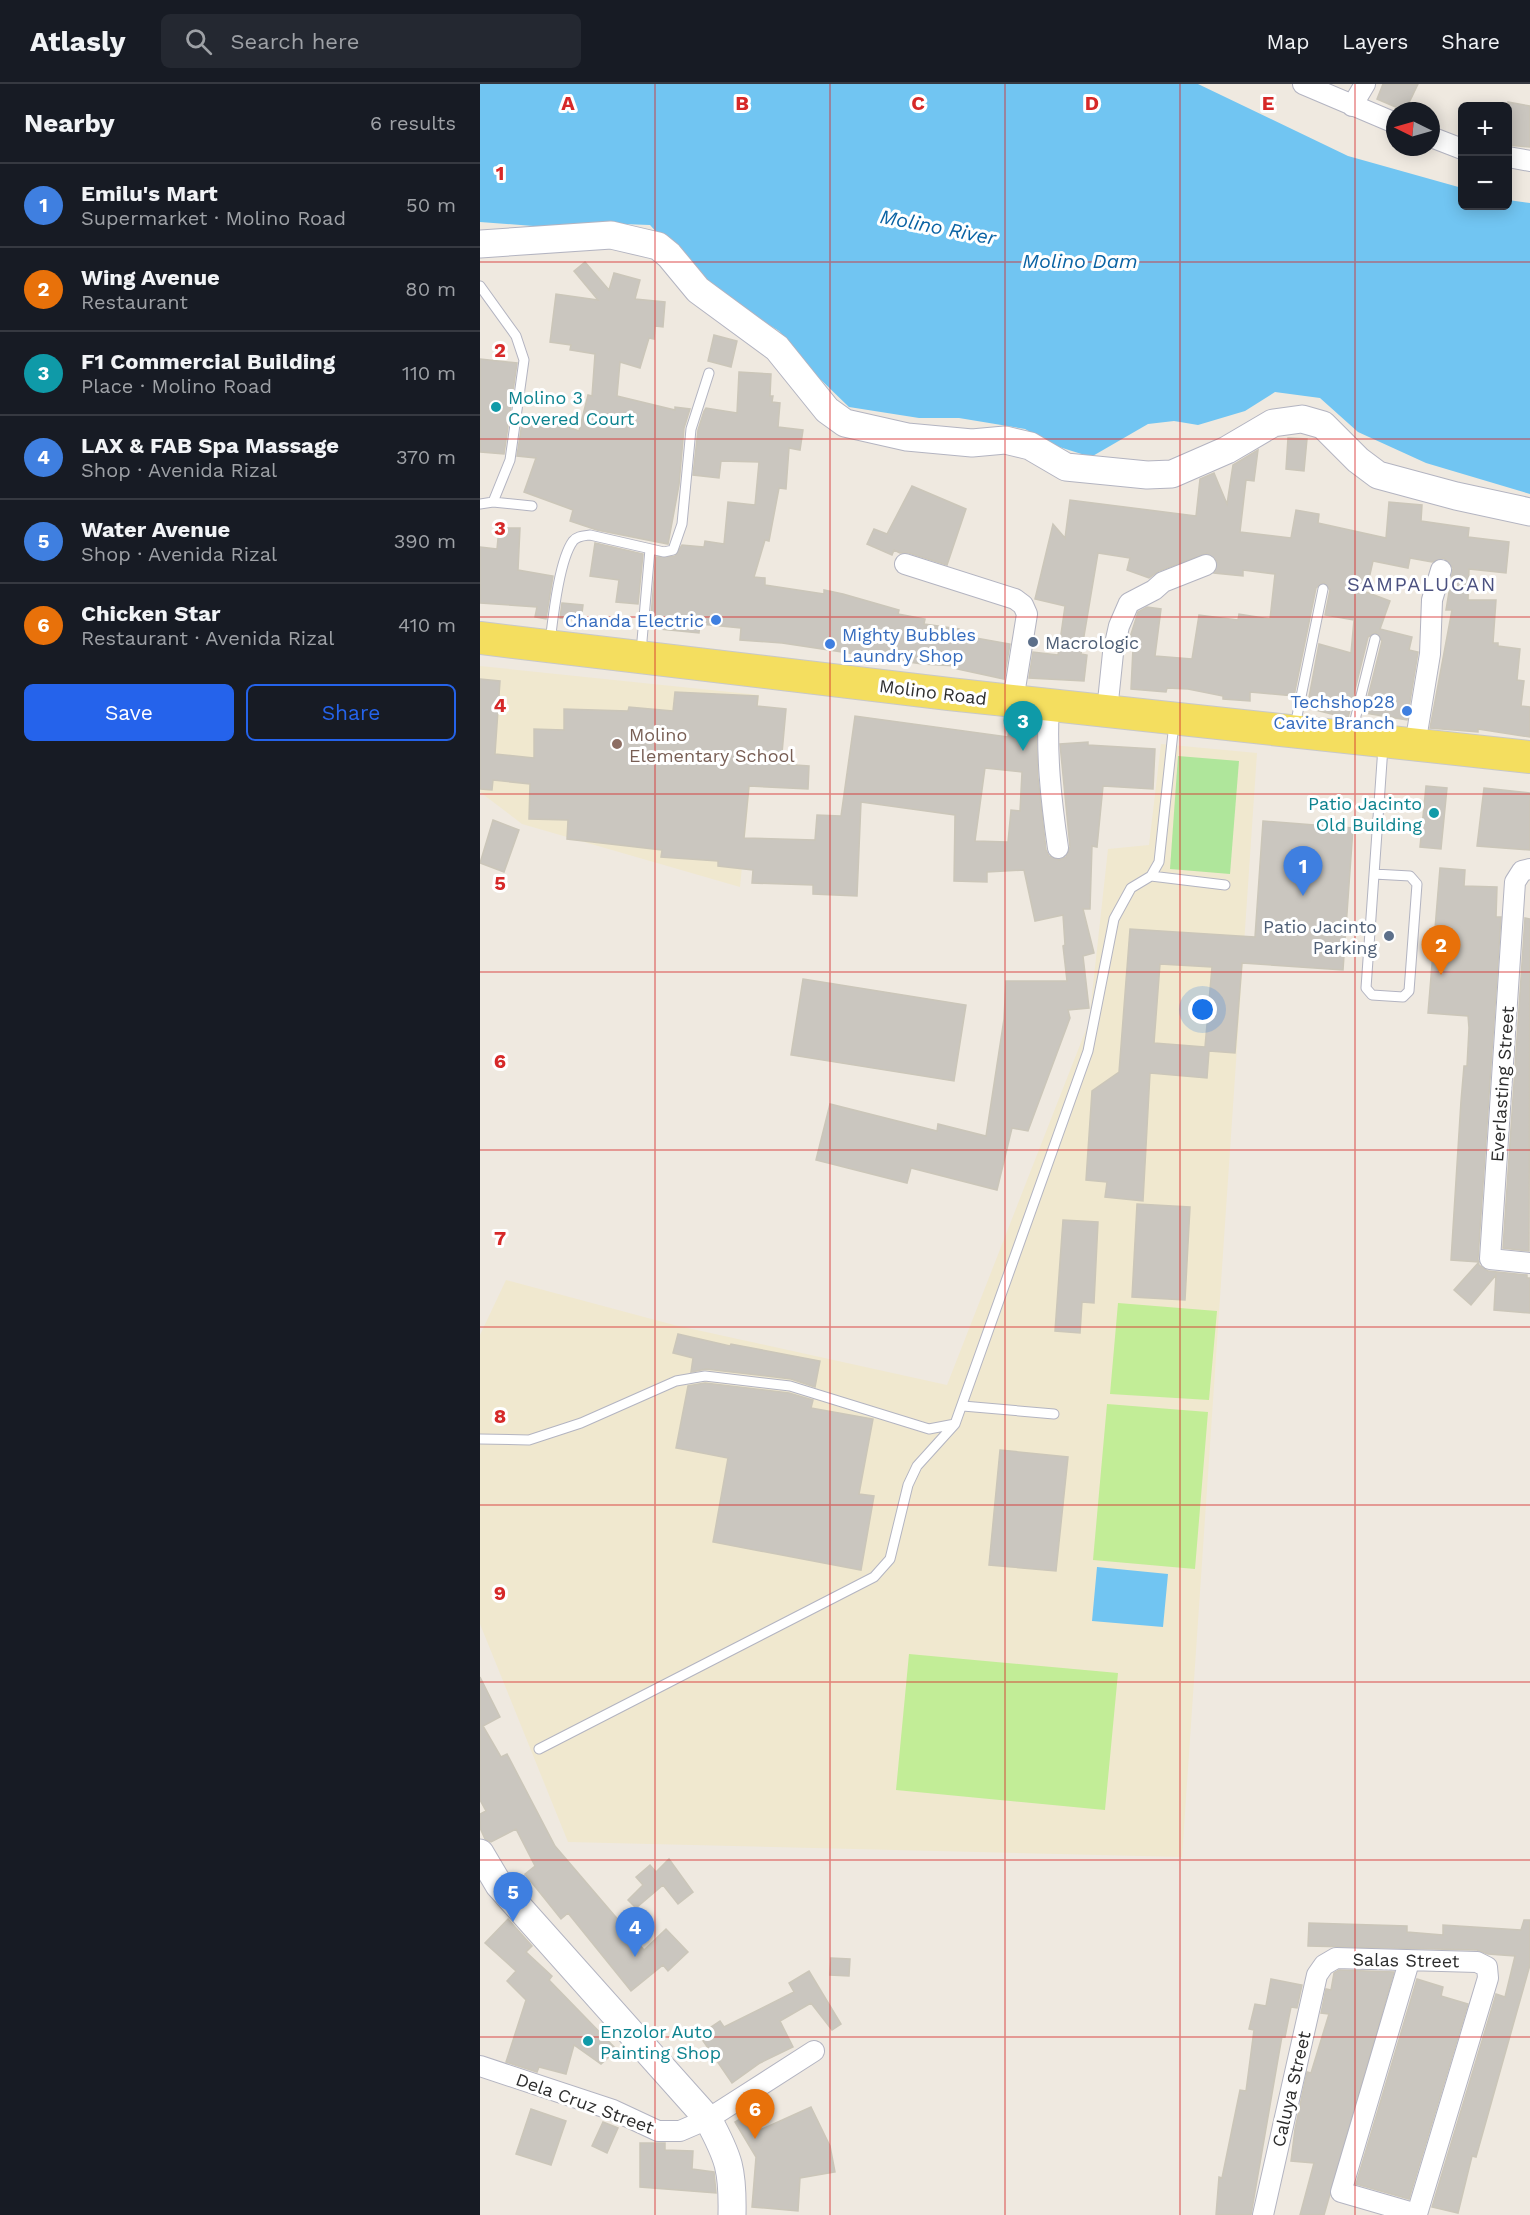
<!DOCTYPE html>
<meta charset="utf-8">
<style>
body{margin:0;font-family:"Work Sans",sans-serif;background:#242831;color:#f1f3f6}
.controls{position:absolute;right:18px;top:18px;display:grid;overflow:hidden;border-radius:9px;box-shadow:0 3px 15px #0003}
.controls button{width:54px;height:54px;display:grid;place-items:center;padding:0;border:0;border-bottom:2px solid #363941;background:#171b24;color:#f1f3f6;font:30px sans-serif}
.compass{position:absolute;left:906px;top:18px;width:54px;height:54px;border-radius:50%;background:#171b24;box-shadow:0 3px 15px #0003;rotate:275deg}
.you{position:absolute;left:723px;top:926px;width:21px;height:21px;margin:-15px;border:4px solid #fff;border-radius:50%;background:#1a73e8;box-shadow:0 0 0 9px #1a73e833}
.badge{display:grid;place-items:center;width:39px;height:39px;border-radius:50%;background:#2563eb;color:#fff;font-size:20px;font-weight:700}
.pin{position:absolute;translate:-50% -50px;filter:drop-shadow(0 2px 3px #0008)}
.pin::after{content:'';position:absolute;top:32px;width:21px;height:18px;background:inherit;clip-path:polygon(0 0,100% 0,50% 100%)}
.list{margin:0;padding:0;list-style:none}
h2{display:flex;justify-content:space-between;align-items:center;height:78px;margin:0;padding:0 24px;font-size:26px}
h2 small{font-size:20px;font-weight:400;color:#9ea1a6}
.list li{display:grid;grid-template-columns:39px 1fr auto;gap:18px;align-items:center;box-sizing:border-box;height:84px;padding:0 24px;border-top:2px solid #363941}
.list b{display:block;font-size:22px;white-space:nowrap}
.list p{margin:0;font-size:20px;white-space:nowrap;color:#9ea1a6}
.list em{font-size:20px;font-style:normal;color:#9ea1a6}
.actions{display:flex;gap:12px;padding:18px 24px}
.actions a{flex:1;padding:14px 0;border:2px solid #2563eb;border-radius:9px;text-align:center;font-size:21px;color:#2563eb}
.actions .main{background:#2563eb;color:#fff}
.icon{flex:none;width:33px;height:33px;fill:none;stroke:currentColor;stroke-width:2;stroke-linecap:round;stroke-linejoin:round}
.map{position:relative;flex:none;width:1050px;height:2131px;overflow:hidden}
header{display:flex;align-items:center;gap:36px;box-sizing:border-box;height:84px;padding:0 30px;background:#171b24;border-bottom:2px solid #363941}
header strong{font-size:28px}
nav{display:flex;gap:33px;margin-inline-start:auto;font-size:21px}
.search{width:420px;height:54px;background:#242831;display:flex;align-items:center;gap:15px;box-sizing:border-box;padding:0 21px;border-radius:9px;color:#9ea1a6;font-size:22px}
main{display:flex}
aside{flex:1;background:#171b24}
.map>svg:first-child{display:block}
</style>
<header>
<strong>Atlasly</strong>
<div class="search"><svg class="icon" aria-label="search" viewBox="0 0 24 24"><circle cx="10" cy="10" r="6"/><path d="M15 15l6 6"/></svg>Search here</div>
<nav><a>Map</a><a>Layers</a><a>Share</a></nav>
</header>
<main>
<aside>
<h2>Nearby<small>6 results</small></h2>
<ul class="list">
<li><span class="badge" style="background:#3f7fe0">1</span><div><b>Emilu's Mart</b><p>Supermarket · Molino Road</p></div><em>50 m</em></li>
<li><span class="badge" style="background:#e8710a">2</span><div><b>Wing Avenue</b><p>Restaurant</p></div><em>80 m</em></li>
<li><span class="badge" style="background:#0f9aa8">3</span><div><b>F1 Commercial Building</b><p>Place · Molino Road</p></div><em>110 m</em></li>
<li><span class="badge" style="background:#3f7fe0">4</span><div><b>LAX &amp; FAB Spa Massage</b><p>Shop · Avenida Rizal</p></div><em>370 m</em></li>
<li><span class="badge" style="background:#3f7fe0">5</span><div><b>Water Avenue</b><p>Shop · Avenida Rizal</p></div><em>390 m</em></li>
<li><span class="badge" style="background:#e8710a">6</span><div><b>Chicken Star</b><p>Restaurant · Avenida Rizal</p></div><em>410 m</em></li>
</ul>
<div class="actions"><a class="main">Save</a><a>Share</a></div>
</aside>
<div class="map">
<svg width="1050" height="2131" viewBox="0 0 1050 2131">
<rect width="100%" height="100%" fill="#efe9e0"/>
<path fill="#f0e8cf" d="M0 582 279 611 260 803 42 740 0 708Z
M681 660 777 669 702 1773 88 1758 0 1540V1251L26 1196 194 1241 467 1301 609 938 628 765 669 761Z"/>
<path fill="#afe69b" d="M698 672 759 677 750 790 690 785Z"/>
<path fill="#c2ed97" d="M638 1219 737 1227 729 1316 630 1310Z
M627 1320 728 1328 715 1485 613 1476Z
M429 1570 638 1589 625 1726 416 1706Z"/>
<path fill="#71c5f2" d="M0 0H718L868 72 982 104V122H1028V116L1050 119V410L946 379 878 348 840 314 795 308 765 327 718 341 694 337 668 340 611 373 573 361 545 345 479 334H439L369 323 338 293 299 247 242 212 200 174 170 141 115 139 66 143 0 138Z
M617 1483 688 1490 683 1543 612 1537Z"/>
<path fill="#cac6bf" stroke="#cbc6b9" stroke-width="1.5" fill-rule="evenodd" d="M903 0H938L925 27 897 15Z
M1028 18 1050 22V63L1028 61Z
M105 178 129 206 134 189 160 196 155 215 185 218 183 243 175 242 174 255 169 254 160 284 140 278 137 312 195 326V323L210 325 204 344 199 401 188 460 117 446 90 437 93 426 44 408 56 374 37 372 43 332 66 335 99 347 108 311 112 312 115 270 90 266 91 261 70 258 76 210 118 216 94 187Z
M234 251 257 257 251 283 228 277Z
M0 275 37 279 24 370 0 368Z
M259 288 291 290 290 312H293L292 318 300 319 298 343 323 346 320 366 309 364 306 405 299 404 289 457 285 456 274 493 285 494V501L344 510V506L363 510 419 526 418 530 445 535 444 540 479 545V551L530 560 524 595 477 585V582L442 580 302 559 260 556 261 544 220 540 219 549 170 544 176 473 195 472 202 461 224 463 225 457 244 460 248 418 275 421 279 378 241 377 239 394 213 391 218 346 224 327 226 324 257 329Z
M808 354 827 355 824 387 806 385Z
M778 366 774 397 766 396 760 448 811 454 816 426 839 430 838 439 906 454 909 418 942 421 941 437 989 444 988 453 1029 458 1026 489 989 485 988 516H1016L1013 559H1018V562L1040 565 1037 596 1044 597 1041 622 1050 623V653L998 645V648L950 644 972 526H966L973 484 964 474 952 478 930 474 928 484 893 477 886 508 910 517 900 545 932 553 929 566 938 568 927 636 884 629 902 557 896 548 888 553 868 634 827 624 839 560 871 569 874 536 845 531 850 506 844 498 836 504 814 612 770 608V617L743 615V612L708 605 687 604 686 608 651 605 653 564 647 563 658 528 667 523 681 525 675 572 712 575 719 531 758 536 759 530 790 535 795 490 763 486V492L734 489 737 477 727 469 679 487 669 494 647 486 650 474 618 469 601 570 607 571 604 597 549 594 553 568 578 571 585 522 555 515 573 440 585 454 590 416 716 432 720 395 734 389 747 420 753 381Z
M432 402 486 425 467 481 429 469H420L414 466 412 471 387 460 394 445 407 450Z
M19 444H40L38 486 73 492 66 535 55 533 57 523 0 519V463L17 465Z
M115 459 163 470 158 520 136 518 139 496 110 492Z
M82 519 103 521 101 537 80 534Z
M0 595 20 597 15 670 54 674V645L84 646V625L148 627 149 623 193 627 195 608 278 612 277 622 306 625 301 680 329 682 328 705 269 702 264 754 335 756 337 731 361 732 375 632 528 653 529 643 556 646 558 694 566 766 569 772 579 776 586 773 590 763 580 660 608 658V661L675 665 673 705 623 702 617 763 612 762 610 825H603L614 869 603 872 609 924 588 926 590 934 548 1047 532 1044 517 1106 431 1084 427 1099 336 1076 350 1020 457 1047 458 1040 506 1052 524 935 526 897H587L583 862 585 861 583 831 555 837 544 786 507 788V798L474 797 475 731 381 718 377 812 333 810V801L272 799 273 786 238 782V777L181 773 182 766 87 755 88 736 49 735 50 700 13 696 12 706 0 705ZM505 684 542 688 540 727 531 726 528 758 495 757Z
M946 702 967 704 961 765 940 763Z
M1004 704 1050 709V766L997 762Z
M13 736 39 746 24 788 0 779Z
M783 737 873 744 863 886 762 879 755 969 729 967 727 994 670 989 663 1117 625 1113 627 1098 606 1096 612 1007 639 988 650 845 775 853ZM680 880 732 883 725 963 674 959Z
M960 784 985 786 984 802 1017 803 1016 833H1021L998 1175 999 1181 1008 1187 1047 1191V1194H1050V1229L1014 1226 1016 1191 991 1221 974 1206 999 1178 971 1176 981 1017 984 982H987L989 944 988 932 948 929Z
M1045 834 1050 835 1049 1167 1023 1164Z
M323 895 486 921 474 997 311 971Z
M657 1120 710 1123 705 1216 652 1213Z
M583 1136 618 1138 614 1219 602 1218 600 1249 575 1247Z
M198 1250 250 1262 251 1260 340 1277 335 1303 311 1295 226 1285 211 1288 213 1274 193 1269Z
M225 1299 309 1309 333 1316 331 1324 393 1335 379 1410 394 1412 381 1486 233 1458 248 1374 196 1364 208 1302Z
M520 1366 588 1373 576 1487 509 1481Z
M0 1593 20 1633 3 1642 21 1673 27 1670 75 1762 164 1866 186 1845 208 1868 188 1887 183 1881 151 1907 88 1829 81 1835 45 1790 55 1782 36 1745 11 1758 5 1755 0 1744V1730L6 1727 0 1716Z
M189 1775 213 1808 198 1820 183 1801 156 1824 148 1816 163 1801 156 1793 170 1781 176 1788Z
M28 1835 52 1862 46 1868 72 1892 69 1896 137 1966 121 1980 94 1961 86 1990 59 1983 57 1988 26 1978 46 1916 27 1897 36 1887 5 1859Z
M1044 1836H1050V1881L996 2073 992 2072 978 2129 952 2123 1011 1927 1016 1910 1025 1913 1035 1872 1008 1870 997 1866 828 1862 829 1839 927 1842V1848L963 1851V1841L1041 1846Z
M351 1874 370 1875 369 1892 350 1891Z
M859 1886 914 1888 844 2131H820L834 2079 811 2077 815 2045 827 1988 831 1989 849 1930 841 1929 846 1905 851 1906 854 1889Z
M329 1887 361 1940 352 1946 331 1919 300 1937 313 1963 280 1979 252 1999 219 1951 240 1937 244 1943 314 1908 309 1899Z
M791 1895 822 1901 817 1924 811 1923 805 1953 802 1952 771 2131H736L739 2093 742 2094 760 2006 766 2007 774 1946 769 1945 775 1920 786 1922Z
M937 1895 963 1903 961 1912 988 1920 929 2115 876 2100Z
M331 2023 350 2062 355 2088 320 2094 318 2127 272 2123 276 2073 255 2038 270 2029 280 2046Z
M51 2025 86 2037 71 2081 36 2070Z
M123 2038 138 2044 127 2069 112 2062Z
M160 2059H185V2066L213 2067 212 2085 234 2088 236 2109 160 2103Z"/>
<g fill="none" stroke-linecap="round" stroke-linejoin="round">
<defs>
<path id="lane" d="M0 202 36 252 44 276 30 376 13 418
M0 420 13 418 52 422
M70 558C73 534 79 476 93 457 97 452 103 452 110 451L184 468 193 466 202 440 211 345 229 289
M161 568 170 465
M815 642 843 505
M872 648 895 555
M894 790 930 792 937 800 929 907 923 913 892 911 886 904 903 663
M671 792 679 778 694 639
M483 1322 574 1330
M0 1355 49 1356 101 1339 196 1297 225 1292 310 1302 449 1345 475 1340 608 967 634 835 651 804 671 792 745 801
M59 1665 394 1493 410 1475 428 1401 437 1382 475 1340"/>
<path id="street" d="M823 0 915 39
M872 22 885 0
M951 53 982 65
M1028 73 1050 77
M425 480 535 515 543 521 547 530 533 617
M569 621C566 670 571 716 578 764
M627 627 633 569 639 542 649 519 674 506 683 498 726 481
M935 661 950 570 952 516 961 486
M1050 785 1042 787 1035 798 1010 1175 1050 1179
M929 1878 861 2108 937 2130
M0 1982 133 2026 178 2047H200L228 2035 334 1967
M783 2131 837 1891 844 1881 856 1874 997 1878 1007 1883 1008 1894 937 2130"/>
<path id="secondary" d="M0 160 131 151 178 162 189 171 218 206 297 264 347 326 365 339 427 353 492 359 525 356 550 362 586 383 667 391 692 390 747 366 793 339 822 335 843 341 878 376 898 391 976 412 1050 428
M0 1769 19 1801 228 2035C249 2074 253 2086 252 2131"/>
<path id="primary" d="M0 554 469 610 1050 673"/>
</defs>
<use href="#lane" stroke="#b3b4c1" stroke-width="11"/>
<use href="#street" stroke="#b3b4c1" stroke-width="22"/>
<use href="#secondary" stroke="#b3b4c1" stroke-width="29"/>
<use href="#primary" stroke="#c8c8c8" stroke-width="34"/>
<use href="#lane" stroke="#fff" stroke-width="9"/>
<use href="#street" stroke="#fff" stroke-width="20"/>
<use href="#secondary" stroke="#fff" stroke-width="27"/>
<use href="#primary" stroke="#f4de5f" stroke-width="32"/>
</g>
<path fill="none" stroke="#d62828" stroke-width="1.5" stroke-opacity="0.55" d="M175 0V2131M350 0V2131M525 0V2131M700 0V2131M875 0V2131M0 178H1050M0 355H1050M0 533H1050M0 710H1050M0 888H1050M0 1066H1050M0 1243H1050M0 1421H1050M0 1598H1050M0 1776H1050M0 1953H1050"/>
<g fill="#0f9aa8" stroke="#fff" stroke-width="2">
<circle cx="16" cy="323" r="6"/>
<circle cx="954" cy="729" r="6"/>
<circle cx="108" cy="1957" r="6"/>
</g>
<g fill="#3f7fe0" stroke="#fff" stroke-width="2">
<circle cx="236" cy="536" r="6"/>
<circle cx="350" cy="560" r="6"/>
<circle cx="927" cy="627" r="6"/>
</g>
<g fill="#5c6f8a" stroke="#fff" stroke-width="2">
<circle cx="553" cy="558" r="6"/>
<circle cx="909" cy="852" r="6"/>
</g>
<circle fill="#8d6e63" stroke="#fff" stroke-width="2" cx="137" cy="660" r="6"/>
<g text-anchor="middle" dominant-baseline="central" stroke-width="6" stroke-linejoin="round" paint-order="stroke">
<g font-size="18" fill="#0d838f" stroke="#fff" text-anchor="start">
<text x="28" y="313">Molino 3<tspan x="28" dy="21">Covered Court</tspan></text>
<text x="942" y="719" text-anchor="end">Patio Jacinto<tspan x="942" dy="21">Old Building</tspan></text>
<text x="120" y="1947">Enzolor Auto<tspan x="120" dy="21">Painting Shop</tspan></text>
</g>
<g font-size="18" fill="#366cbe" stroke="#fff" text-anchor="end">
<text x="224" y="536">Chanda Electric</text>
<text x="362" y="550" text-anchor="start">Mighty Bubbles<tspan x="362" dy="21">Laundry Shop</tspan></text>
<text x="915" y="617">Techshop28<tspan x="915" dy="21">Cavite Branch</tspan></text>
</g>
<g font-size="18" fill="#4e5e75" stroke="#fff" text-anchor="start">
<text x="565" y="558">Macrologic</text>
<text x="897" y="842" text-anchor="end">Patio Jacinto<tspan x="897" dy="21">Parking</tspan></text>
</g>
<g font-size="18" fill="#2d2d2d" stroke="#fff">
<text transform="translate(453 608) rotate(7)">Molino Road</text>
<text transform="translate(1022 1000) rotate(-86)">Everlasting Street</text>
<text transform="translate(926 1876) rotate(1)">Salas Street</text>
<text transform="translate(811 2005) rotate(-77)">Caluya Street</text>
<text transform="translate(105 2019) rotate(20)">Dela Cruz Street</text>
</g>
<g font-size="18" fill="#785e54" stroke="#fff" text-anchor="start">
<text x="149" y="650">Molino<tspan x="149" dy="21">Elementary School</tspan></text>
</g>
<g font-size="20" font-style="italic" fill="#0a63a4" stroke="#fff">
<text transform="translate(458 143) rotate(11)">Molino River</text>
<text x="600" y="177">Molino Dam</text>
</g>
<g font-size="20" letter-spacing="1.5" fill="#4b5180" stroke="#fff">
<text x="942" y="500">SAMPALUCAN</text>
</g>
</g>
<g font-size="20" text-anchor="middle" font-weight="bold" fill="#d62828" stroke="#fff" stroke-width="6" stroke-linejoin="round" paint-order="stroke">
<text x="88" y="26">A</text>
<text x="262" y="26">B</text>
<text x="438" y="26">C</text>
<text x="612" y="26">D</text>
<text x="788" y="26">E</text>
<text x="20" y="96">1</text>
<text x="20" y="273">2</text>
<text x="20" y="451">3</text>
<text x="20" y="628">4</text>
<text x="20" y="806">5</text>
<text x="20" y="984">6</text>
<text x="20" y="1161">7</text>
<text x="20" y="1339">8</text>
<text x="20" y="1516">9</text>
</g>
</svg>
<div class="controls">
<button>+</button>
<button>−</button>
</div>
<svg class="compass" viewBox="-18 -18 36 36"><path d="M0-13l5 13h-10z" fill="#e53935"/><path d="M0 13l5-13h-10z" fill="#9ea1a6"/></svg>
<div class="you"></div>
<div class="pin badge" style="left:823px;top:812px;background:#3f7fe0">1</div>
<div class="pin badge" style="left:961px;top:891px;background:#e8710a">2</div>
<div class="pin badge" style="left:543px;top:667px;background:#0f9aa8">3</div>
<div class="pin badge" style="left:155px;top:1873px;background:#3f7fe0">4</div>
<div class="pin badge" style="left:33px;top:1838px;background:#3f7fe0">5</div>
<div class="pin badge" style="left:275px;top:2055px;background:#e8710a">6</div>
</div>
</main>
